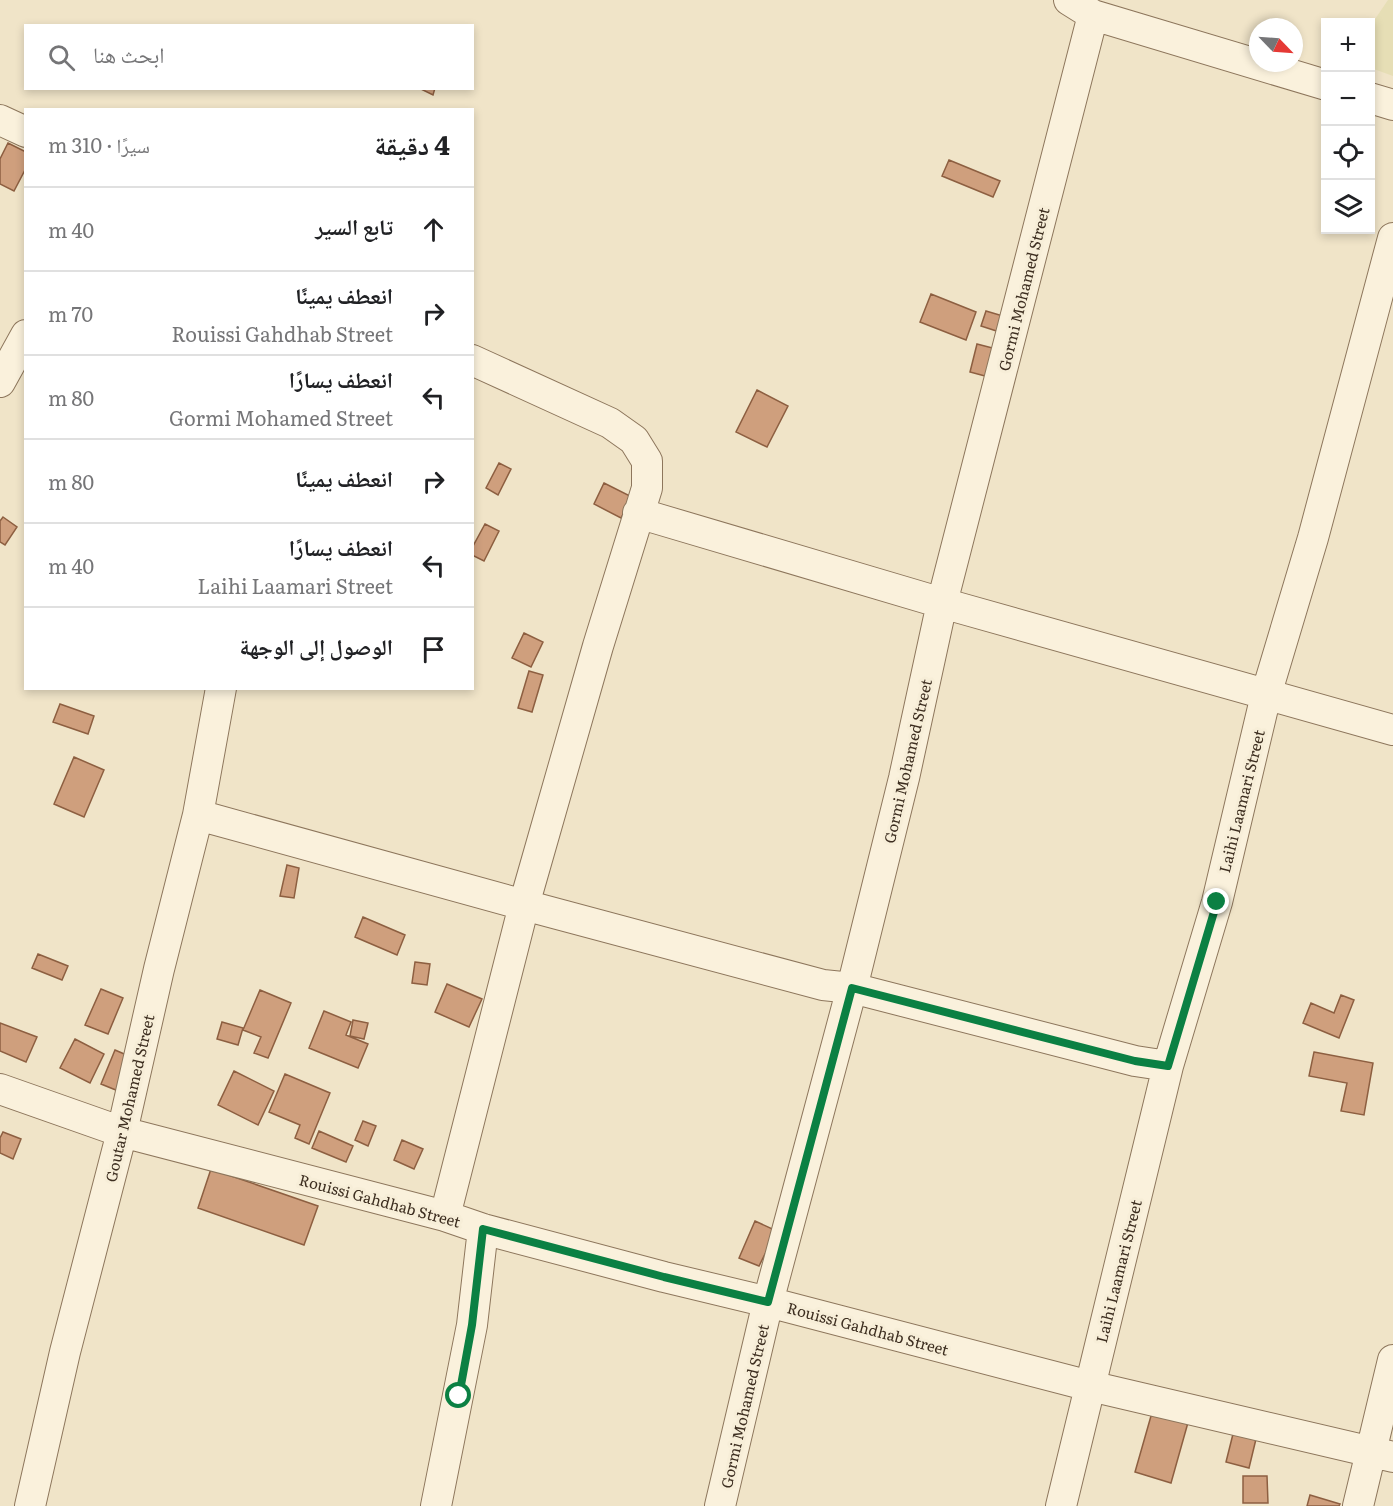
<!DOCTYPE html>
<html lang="ar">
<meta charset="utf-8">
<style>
body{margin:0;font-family:Literata,"Noto Naskh Arabic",serif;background:#f2f2f2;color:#202124;direction:rtl}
.controls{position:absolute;right:18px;top:18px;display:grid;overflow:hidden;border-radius:0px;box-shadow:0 3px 9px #0003}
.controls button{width:54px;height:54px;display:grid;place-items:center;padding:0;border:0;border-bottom:2px solid #e0e0e0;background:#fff;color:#202124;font:30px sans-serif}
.compass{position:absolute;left:1249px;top:18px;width:54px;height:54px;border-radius:50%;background:#fff;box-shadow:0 3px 9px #0003;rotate:115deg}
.stop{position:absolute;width:18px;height:18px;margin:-14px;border:4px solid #0b8043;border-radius:50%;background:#fff}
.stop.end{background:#0b8043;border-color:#fff;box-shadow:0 2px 6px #0008}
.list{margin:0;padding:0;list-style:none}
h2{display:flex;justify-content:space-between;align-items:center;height:78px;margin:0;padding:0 24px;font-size:26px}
h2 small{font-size:20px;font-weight:400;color:#757577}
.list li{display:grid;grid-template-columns:39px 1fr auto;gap:18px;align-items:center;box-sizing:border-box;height:84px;padding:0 24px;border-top:2px solid #e0e0e0}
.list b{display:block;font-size:22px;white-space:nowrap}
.list p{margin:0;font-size:20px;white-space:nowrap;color:#757577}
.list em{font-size:20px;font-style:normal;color:#757577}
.icon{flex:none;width:33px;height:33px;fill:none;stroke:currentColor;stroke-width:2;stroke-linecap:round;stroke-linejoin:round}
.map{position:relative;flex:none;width:1393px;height:1506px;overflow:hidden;direction:ltr}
.search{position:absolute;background:#fff;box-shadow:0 3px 9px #0003;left:24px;top:24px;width:450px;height:66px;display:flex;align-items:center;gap:15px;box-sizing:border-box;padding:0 21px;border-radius:0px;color:#757577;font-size:22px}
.panel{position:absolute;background:#fff;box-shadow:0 3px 9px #0003;left:24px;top:108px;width:450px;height:582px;border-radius:0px;direction:rtl}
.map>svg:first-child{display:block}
</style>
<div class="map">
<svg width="1393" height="1506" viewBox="0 0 1393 1506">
<rect width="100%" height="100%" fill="#f0e4c8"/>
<path fill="#e6deb5" d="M1388 0H1393V76L1371 68V25Z"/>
<path fill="#cf9f7d" stroke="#8d5f41" stroke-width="1.5" d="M419 88H435L433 95Z
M8 143 26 152V168L14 191 0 184V159Z
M949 160 1000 181 993 197 942 176Z
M931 294 976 312 966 340 920 322Z
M986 311 1020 321 1015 337 981 326Z
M977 344 1008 352 1000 380 970 372Z
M757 390 788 406 767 447 736 432Z
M499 463 511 469 498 495 486 488Z
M604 483 632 497 621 518 594 504Z
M3 517 17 527 5 545 0 542V521Z
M485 524 499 531 484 561 472 555V548Z
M524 633 543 642 531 667 512 658Z
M529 671 543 675 532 712 518 708Z
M60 704 94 716 88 734 53 722Z
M74 757 104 770 84 817 54 804Z
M287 865 299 868 294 898 280 896Z
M363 917 405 935 397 955 355 937Z
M38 954 68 966 62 980 32 968Z
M415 962 430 964 427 985 412 983Z
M447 984 482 999 469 1027 435 1012Z
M101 989 123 998 108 1034 85 1025Z
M260 990 291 1003 268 1058 254 1053 261 1037 243 1030Z
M1341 995 1354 1000 1339 1038 1303 1023 1311 1003 1334 1013Z
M324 1011 351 1022 346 1035 368 1044 358 1068 309 1048Z
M353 1020 368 1023 364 1039 350 1036Z
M222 1022 243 1028 238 1045 217 1039Z
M0 1023 37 1037 26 1062 0 1051Z
M75 1039 104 1054 90 1083 60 1068Z
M115 1050 152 1066 138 1099 101 1084Z
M1314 1052 1373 1063 1364 1115 1341 1111 1347 1083 1309 1076Z
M234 1071 274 1091 258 1125 218 1105Z
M285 1074 330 1093 309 1144 295 1138 300 1125 269 1112Z
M363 1121 376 1126 368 1146 355 1140Z
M319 1131 353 1146 346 1162 312 1148Z
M3 1132 21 1139 13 1159 0 1153V1138Z
M402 1140 423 1149 414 1169 394 1160Z
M211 1169 318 1206 304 1245 198 1208Z
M755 1221 792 1238 782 1262 765 1254 759 1266 739 1258Z
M1153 1409 1189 1419 1171 1483 1135 1472Z
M1233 1434 1256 1439 1249 1468 1226 1462Z
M1243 1476H1267L1268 1503H1243Z
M1310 1495 1340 1504 1339 1506H1307Z"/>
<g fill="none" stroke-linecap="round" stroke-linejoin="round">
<defs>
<path id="minor" d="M1069 0 1093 15 1326 85
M1370 98 1393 105
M0 120 26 132
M0 382 26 335
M638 513 942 603 1393 730
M198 815 524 905 823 985 852 988 1135 1061 1168 1066
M0 1089 122 1132 445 1216 483 1229 664 1277 768 1302 1090 1386 1393 1457
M445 1216 524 905 598 646 647 488V461L634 440 610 423 472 360
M30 1506 65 1352 122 1132 159 969 198 815 221 688
M436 1506 472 1325 483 1229
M720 1506 768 1302 852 988 904 778 942 603 1093 15
M1061 1506 1168 1066 1217 902 1266 695 1313 538 1393 238
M1358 1506 1393 1360"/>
</defs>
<use href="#minor" stroke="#8d765c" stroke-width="32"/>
<use href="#minor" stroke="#faf1dc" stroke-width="30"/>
</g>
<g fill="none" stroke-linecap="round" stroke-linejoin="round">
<path stroke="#0b8043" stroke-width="8" d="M459 1396 472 1325 483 1229 664 1277 768 1302 852 988 1135 1061 1168 1066 1217 902"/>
</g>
<g text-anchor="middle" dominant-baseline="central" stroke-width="6" stroke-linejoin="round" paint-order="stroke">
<g font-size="15" fill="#3d2e20" stroke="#f7eed8">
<text transform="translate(1023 289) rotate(-76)">Gormi Mohamed Street</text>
<text transform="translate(907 761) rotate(-77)">Gormi Mohamed Street</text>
<text transform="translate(1241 801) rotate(-76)">Laihi Laamari Street</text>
<text transform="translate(129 1098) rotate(-77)">Goutar Mohamed Street</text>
<text transform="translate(380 1200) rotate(15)">Rouissi Gahdhab Street</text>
<text transform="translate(1118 1271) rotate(-76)">Laihi Laamari Street</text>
<text transform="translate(868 1328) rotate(15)">Rouissi Gahdhab Street</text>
<text transform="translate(744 1406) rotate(-77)">Gormi Mohamed Street</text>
</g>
</g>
</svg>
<div class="controls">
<button>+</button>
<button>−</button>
<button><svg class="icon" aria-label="locate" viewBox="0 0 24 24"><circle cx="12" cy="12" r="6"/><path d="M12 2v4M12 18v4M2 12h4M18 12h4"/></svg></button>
<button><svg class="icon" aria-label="layers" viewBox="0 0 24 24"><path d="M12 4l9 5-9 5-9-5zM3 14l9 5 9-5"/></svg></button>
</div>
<svg class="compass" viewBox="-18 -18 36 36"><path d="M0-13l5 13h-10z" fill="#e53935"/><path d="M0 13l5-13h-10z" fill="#757577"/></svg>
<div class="stop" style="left:459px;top:1396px"></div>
<div class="stop end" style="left:1217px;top:902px"></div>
<div class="search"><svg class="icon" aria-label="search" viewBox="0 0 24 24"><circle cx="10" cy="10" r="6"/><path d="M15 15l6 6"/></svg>ابحث هنا</div>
<section class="panel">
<h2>4 دقيقة<small>سيرًا · 310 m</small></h2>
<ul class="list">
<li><svg class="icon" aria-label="ahead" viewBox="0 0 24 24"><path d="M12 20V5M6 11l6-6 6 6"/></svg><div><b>تابع السير</b></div><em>40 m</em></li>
<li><svg class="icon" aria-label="right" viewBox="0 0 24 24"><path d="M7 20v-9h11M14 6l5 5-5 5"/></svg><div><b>انعطف يمينًا</b><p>Rouissi Gahdhab Street</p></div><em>70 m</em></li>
<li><svg class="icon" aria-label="left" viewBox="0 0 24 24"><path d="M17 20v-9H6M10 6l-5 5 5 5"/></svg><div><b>انعطف يسارًا</b><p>Gormi Mohamed Street</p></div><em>80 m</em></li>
<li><svg class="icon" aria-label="right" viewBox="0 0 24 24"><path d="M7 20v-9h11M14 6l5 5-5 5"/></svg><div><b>انعطف يمينًا</b></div><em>80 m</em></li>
<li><svg class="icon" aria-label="left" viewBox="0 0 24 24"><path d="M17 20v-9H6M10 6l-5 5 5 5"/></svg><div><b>انعطف يسارًا</b><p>Laihi Laamari Street</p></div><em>40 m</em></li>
<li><svg class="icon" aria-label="arrive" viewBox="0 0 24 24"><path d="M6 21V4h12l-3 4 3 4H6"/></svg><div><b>الوصول إلى الوجهة</b></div></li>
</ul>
</section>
</div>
